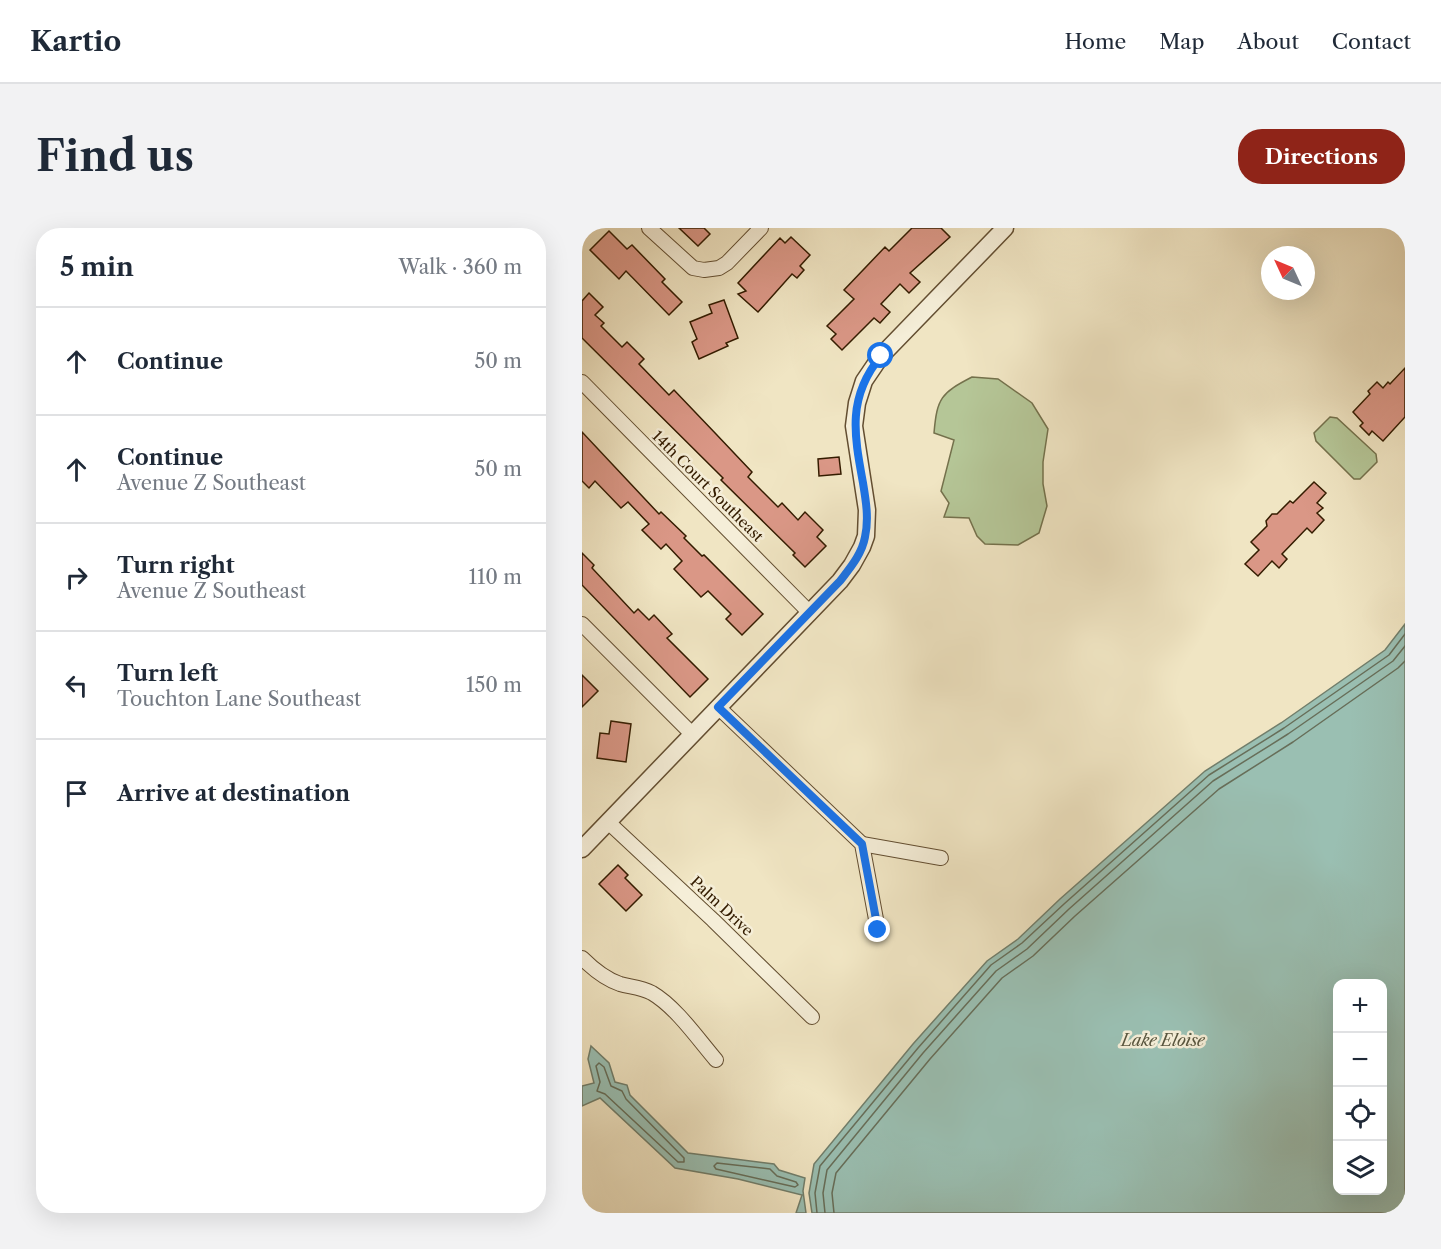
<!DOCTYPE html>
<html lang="en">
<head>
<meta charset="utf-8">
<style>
  :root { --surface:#fff; --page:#f2f2f3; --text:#1f2937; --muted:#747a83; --line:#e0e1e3; --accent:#8f2418 }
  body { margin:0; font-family:"Libre Caslon Text",serif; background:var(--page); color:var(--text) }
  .controls { position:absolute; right:18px; bottom:18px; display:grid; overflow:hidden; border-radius:12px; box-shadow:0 6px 24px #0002 }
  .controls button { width:54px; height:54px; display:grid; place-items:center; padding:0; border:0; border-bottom:2px solid var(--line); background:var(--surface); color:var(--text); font:30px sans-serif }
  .compass { position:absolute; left:679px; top:18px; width:54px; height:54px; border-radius:50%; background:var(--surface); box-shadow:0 6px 24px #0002; rotate:314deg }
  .stop { position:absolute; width:18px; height:18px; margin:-14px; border:4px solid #1a73e8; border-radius:50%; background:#fff }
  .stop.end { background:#1a73e8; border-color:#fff; box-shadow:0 2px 6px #0008 }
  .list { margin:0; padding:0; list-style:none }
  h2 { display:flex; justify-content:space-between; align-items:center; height:78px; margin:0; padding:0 24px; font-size:26px }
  h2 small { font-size:20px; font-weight:400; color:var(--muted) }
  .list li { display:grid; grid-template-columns:39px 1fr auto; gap:18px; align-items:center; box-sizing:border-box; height:108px; padding:0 24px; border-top:2px solid var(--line) }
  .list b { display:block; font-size:22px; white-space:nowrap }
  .list p { margin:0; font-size:20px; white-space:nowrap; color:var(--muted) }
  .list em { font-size:20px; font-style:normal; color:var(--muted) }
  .icon { flex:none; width:33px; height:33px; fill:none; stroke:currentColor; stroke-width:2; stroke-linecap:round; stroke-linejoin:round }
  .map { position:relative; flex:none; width:823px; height:985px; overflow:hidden; border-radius:24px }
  header { display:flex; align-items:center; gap:36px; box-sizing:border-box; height:84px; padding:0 30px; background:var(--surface); border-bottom:2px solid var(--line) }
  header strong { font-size:28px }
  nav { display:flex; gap:33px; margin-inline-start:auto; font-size:21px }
  .intro { display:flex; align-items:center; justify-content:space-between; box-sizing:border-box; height:144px; padding:0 36px }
  h1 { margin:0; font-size:42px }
  .button { padding:15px 27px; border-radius:24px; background:var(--accent); color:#fff; font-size:21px; font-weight:700 }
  main { display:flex; gap:36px; padding:0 36px }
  aside { flex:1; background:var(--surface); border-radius:24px; box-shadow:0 6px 24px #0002 }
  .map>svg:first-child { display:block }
</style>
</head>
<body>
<header>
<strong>Kartio</strong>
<nav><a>Home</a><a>Map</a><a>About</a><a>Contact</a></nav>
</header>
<div class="intro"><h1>Find us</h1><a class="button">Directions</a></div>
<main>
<aside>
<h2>5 min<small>Walk · 360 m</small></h2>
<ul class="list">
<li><svg class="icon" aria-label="ahead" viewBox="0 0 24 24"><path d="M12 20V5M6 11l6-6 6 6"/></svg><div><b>Continue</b></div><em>50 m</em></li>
<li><svg class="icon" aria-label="ahead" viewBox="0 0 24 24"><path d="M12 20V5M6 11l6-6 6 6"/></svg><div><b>Continue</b><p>Avenue Z Southeast</p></div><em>50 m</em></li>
<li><svg class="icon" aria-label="right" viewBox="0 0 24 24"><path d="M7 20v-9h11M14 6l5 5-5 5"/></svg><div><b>Turn right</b><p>Avenue Z Southeast</p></div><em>110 m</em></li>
<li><svg class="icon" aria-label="left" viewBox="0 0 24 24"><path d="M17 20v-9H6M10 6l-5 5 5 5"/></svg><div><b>Turn left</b><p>Touchton Lane Southeast</p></div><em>150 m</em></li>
<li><svg class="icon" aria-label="arrive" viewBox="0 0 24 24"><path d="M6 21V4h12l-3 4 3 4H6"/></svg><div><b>Arrive at destination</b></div></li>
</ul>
</aside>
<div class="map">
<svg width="823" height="985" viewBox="0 0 823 985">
  <rect width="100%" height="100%" fill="#f0e5c3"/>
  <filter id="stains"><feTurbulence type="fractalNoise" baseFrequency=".00333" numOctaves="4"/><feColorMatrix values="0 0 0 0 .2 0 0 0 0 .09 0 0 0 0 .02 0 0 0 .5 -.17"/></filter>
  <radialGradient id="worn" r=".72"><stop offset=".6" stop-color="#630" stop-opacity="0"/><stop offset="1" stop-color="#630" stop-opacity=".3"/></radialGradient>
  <g fill="#b5c697" stroke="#74714c" stroke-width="1.5">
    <path d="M 390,149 L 416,151 L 450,175 L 466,201 L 461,234 L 461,256 L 465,278 L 457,305 L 436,317 L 403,316 L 395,308 L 387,290 L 362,289 L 367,275 L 359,263 L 372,212 L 352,205 C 355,170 359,165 390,149 Z"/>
    <polygon points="748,189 755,190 794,226 795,234 778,251 772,251 734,213 732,205"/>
  </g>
  <g fill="#9abfb2" stroke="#717e6b" stroke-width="1.5" fill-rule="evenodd">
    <path d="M 823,396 L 823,985 L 230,985 L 227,965 L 232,936 L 331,816 L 405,733 L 436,711 L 478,671 L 623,543 L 699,495 L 803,422 ZM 756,756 L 800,756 L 800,962 L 756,962 Z"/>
    <polygon points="9,818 27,835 33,854 45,857 48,867 106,925 192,936 197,942 223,950 221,963 224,985 214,985 220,967 156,951 93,940 18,870 0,878 0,858 12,855 6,831"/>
  </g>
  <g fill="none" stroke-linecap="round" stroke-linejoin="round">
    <g stroke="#676e59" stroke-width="1.5">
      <polygon points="17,835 22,839 29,858 40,863 44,871 102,930 102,934 96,934 23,866 15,863 18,854 14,838"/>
      <polygon points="135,935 188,941 195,948 214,954 216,957 213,959 134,941 132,938"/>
      <polyline points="235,985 233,965 238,938 336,820 409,737 440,715 482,676 627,547 702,500 807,427 823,406"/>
      <polyline points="243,985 241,965 245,942 341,825 414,743 445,721 487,681 631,553 706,506 811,433 823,418"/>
      <polyline points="252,985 250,965 254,945 348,831 420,750 451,728 493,688 637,561 711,514 816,440 823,433"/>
    </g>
  </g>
  <g fill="#da9786" stroke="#341c00" stroke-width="1.5">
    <polygon points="97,0 122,0 128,6 116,18"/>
    <polygon points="330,0 359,0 368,9 328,45 338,54 327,65 318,56 299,76 308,84 298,95 292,90 260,122 249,111 254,106 245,98 272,71 262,62 303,19 307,23"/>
    <polygon points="27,3 45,21 50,17 83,51 80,54 100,74 87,87 44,43 37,51 8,22"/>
    <polygon points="209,9 228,27 218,38 222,42 215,50 210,46 176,84 156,66 164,63 156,55 198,10 203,15"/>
    <polygon points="7,65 21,79 13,87 22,95 19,98 40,119 45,114 62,131 57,136 87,167 92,162 134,206 170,244 166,249 196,279 200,275 216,292 223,284 241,302 235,309 244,318 223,339 211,327 213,325 139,252 141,250 0,110 0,73"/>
    <polygon points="142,72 156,110 144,115 146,118 117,131 110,114 115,111 108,94 130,85 127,77"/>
    <polygon points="823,140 823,189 801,213 790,203 787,207 778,198 781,195 771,184 788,166 786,163 795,154 801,160 806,154 808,156"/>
    <polygon points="0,204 77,286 79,284 104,308 102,310 120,328 122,327 181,386 160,407 144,391 149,386 126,363 119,369 92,341 100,333 84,316 79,321 60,302 67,296 46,274 39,280 13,253 7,260 0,253"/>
    <polygon points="257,229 259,246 237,248 236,231"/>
    <polygon points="732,254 744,265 735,275 741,280 735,285 742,292 730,305 725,300 700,326 705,331 697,340 690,333 676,348 663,336 677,322 669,314 685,298 684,293 690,286 695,286 708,273 711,275"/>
    <polygon points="0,325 12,337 10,340 52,385 56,381 67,392 72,387 90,406 85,410 126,451 108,469 0,357"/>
    <polygon points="0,447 16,463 0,479"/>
    <polygon points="29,493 49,496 44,534 15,530 18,505 27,506"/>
    <polygon points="36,637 46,647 43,650 60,667 44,683 17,656"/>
  </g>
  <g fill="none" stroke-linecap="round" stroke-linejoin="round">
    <g stroke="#634e31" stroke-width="16">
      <g id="minor">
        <polyline points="67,0 111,40 122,42 137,40 145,35 179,0"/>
        <polyline points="0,154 228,385"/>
        <polyline points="0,396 110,506"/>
        <polyline points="136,479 280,616 296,702"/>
        <polyline points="26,594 131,692 230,789"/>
        <polyline points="280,616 359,630"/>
        <path d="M 0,730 C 11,741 23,751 38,756 C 49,759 59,759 70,765 C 94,779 116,811 134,832"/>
      </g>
    </g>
    <g stroke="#634e31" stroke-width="19">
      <polyline id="tertiary" points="0,621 258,353 270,337 280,319 284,308 285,282 272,198 275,175 282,153 299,128 423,0"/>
    </g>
    <use href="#minor" stroke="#f5eed8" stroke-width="14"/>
    <use href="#tertiary" stroke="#f5eed8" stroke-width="16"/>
  </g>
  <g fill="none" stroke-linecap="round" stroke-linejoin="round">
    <path stroke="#1a73e8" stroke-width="8" d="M 296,702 L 280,616 L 136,479 L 258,353 C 268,340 280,326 283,309 C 287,291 284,273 281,255 C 272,206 265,169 299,128"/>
  </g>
  <g text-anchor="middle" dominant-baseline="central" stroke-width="5" stroke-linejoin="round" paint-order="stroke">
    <g font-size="15" fill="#341c00" stroke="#f5eed8">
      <text transform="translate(126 258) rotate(45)">14th Court Southeast</text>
      <text transform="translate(140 678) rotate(43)">Palm Drive</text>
    </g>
    <g font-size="16" font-style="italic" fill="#58553e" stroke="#f5eed8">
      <text x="581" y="812">Lake Eloise</text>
    </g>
  </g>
  <rect width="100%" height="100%" filter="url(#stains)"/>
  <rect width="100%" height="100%" fill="url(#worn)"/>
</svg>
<div class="controls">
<button>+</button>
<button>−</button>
<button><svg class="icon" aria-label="locate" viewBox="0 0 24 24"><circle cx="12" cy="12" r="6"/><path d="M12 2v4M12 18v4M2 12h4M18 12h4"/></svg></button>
<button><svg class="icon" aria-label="layers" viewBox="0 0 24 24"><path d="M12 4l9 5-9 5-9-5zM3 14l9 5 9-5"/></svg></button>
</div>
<svg class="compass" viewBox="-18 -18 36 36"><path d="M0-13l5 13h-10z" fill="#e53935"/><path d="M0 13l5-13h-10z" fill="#747a83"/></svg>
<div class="stop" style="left:299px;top:128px"></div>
<div class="stop end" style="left:296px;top:702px"></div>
</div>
</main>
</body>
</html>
